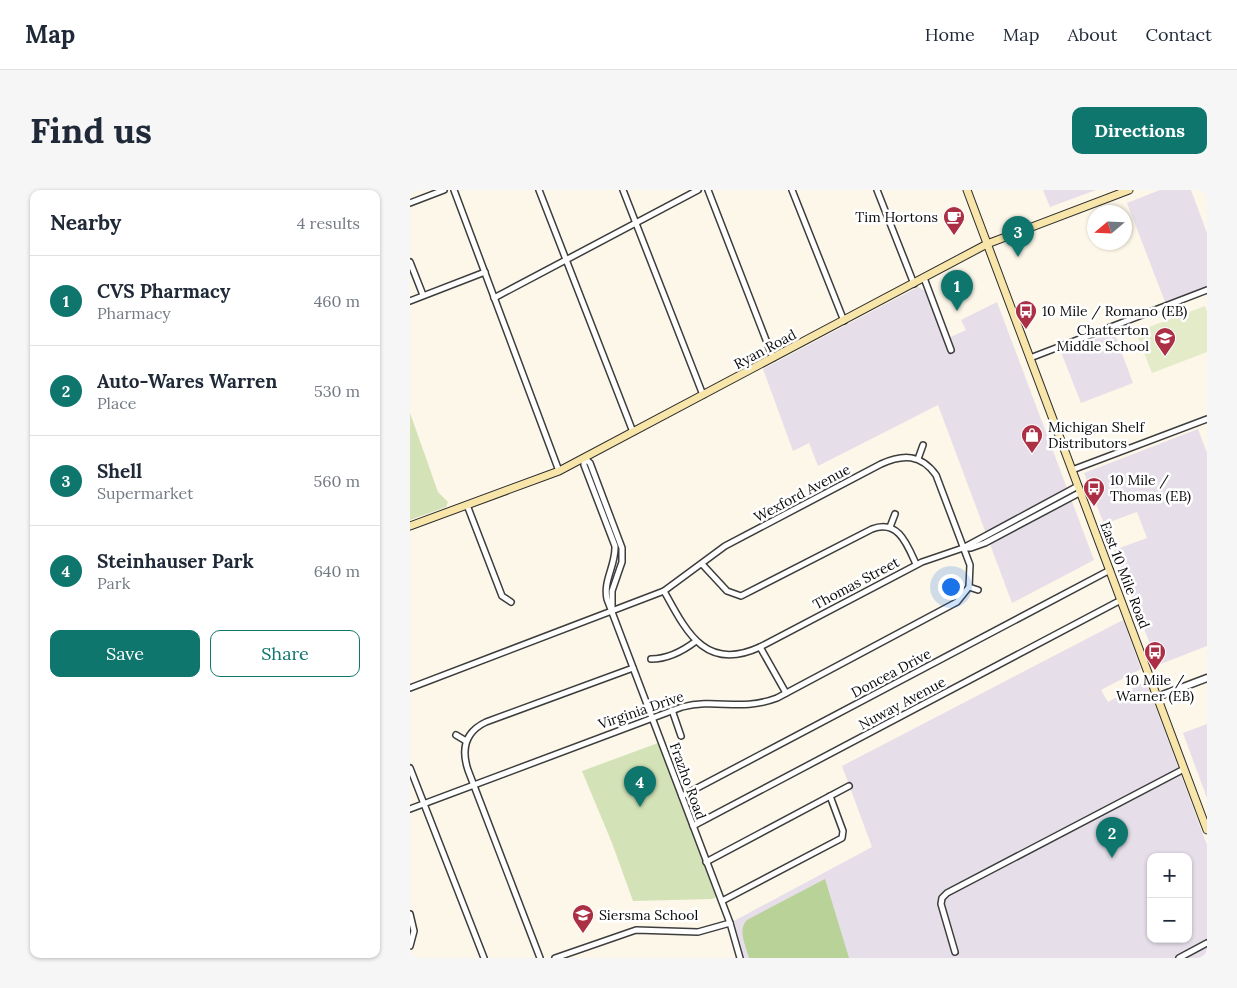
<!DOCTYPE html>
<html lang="en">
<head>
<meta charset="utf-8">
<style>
  :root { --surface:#fff; --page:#f6f6f7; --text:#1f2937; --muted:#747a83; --line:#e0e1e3; --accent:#0f766e }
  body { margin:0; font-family:Lora,serif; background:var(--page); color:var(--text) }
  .controls { position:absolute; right:15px; bottom:15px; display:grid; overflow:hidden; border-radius:10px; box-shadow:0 1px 4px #0004 }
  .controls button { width:45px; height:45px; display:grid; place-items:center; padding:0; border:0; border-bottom:1px solid var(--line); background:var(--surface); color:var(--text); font:25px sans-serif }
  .compass { position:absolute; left:677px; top:15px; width:45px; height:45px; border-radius:50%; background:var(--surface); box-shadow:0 1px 4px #0004; rotate:251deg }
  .you { position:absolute; left:540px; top:396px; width:18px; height:18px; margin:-12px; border:4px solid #fff; border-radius:50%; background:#1a73e8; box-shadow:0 0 0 8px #1a73e833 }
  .badge { display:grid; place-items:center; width:32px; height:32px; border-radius:50%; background:var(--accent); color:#fff; font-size:16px; font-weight:700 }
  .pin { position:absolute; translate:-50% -41px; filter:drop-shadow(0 1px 2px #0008) }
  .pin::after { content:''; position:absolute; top:26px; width:18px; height:15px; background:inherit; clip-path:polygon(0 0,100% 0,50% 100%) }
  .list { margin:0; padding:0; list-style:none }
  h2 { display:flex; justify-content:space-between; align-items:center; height:65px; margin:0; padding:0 20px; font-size:21px }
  h2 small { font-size:16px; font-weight:400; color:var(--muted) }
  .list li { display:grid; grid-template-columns:32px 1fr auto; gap:15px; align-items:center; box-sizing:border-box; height:90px; padding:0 20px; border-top:1px solid var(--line) }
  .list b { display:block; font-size:19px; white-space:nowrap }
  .list p { margin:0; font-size:16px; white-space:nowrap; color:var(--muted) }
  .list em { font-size:16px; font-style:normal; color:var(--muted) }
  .actions { display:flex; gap:10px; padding:15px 20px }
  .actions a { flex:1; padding:11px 0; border:1px solid var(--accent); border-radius:10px; text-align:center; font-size:18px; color:var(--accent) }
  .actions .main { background:var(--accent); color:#fff }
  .map { position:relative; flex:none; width:797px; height:768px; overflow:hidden; border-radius:10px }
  header { display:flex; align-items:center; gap:30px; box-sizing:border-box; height:70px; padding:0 25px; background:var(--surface); border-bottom:1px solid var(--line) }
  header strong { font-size:24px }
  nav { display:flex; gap:28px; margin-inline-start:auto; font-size:18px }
  .intro { display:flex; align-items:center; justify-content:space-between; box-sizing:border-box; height:120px; padding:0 30px }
  h1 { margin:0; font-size:35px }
  .button { padding:12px 22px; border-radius:10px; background:var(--accent); color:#fff; font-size:18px; font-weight:700 }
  main { display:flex; gap:30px; padding:0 30px }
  aside { flex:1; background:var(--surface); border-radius:10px; box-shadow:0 1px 4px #0004 }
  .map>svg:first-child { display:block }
</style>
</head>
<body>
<header>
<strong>Map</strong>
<nav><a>Home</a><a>Map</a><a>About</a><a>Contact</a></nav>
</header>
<div class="intro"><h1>Find us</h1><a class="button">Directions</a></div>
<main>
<aside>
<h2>Nearby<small>4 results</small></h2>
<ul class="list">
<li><span class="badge">1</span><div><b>CVS Pharmacy</b><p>Pharmacy</p></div><em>460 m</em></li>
<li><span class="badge">2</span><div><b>Auto-Wares Warren</b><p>Place</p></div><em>530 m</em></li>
<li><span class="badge">3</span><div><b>Shell</b><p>Supermarket</p></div><em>560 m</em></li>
<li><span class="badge">4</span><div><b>Steinhauser Park</b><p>Park</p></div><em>640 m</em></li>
</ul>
<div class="actions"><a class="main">Save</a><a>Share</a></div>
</aside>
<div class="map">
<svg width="797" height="768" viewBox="0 0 797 768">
  <rect width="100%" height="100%" fill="#fdf7e9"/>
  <g fill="#e6dee9" fill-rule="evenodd">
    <polygon points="633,0 686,0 640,17"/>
    <polygon points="750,0 781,0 797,43 797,102 757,117 717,13"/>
    <polygon points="508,97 515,101 534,150 556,140 551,130 587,112 684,370 602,413 528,215 408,276 399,253 383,261 353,179"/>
    <polygon points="704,142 723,193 671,213 651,162"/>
    <polygon points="788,239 797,263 797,456 748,475 704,360 737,348 727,322 694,334 674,283"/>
    <path d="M 713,430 L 731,479 L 691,500 L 698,512 L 736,491 L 797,655 L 797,768 L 333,768 L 322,732 L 462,657 L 432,576 ZM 741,667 L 778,667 L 778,749 L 741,749 Z"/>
    <polygon points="797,534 797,608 773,543"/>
  </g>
  <g fill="#d3e3b7">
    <polygon points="0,223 28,302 38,312 36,317 0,330"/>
    <polygon points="248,553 306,707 302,709 223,711 202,653 172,581"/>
  </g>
  <path fill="#b9d298" d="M 415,689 L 439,768 L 339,768 C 336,756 327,740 337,730 Z"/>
  <polygon fill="#e3ebc8" points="795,116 797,122 797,162 742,183 726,142"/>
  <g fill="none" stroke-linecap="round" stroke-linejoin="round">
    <g stroke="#3d3d3d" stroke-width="8">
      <g id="minor">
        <polyline points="44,0 149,281"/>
        <polyline points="129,0 223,242"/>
        <polyline points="213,0 293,205"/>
        <polyline points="298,0 363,168"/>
        <polyline points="382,0 434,131"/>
        <polyline points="467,0 504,94"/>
        <polyline points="0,13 34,0"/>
        <polyline points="0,72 13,105"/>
        <polyline points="514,88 541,160"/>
        <polyline points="84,108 288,0"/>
        <polyline points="0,111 75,82"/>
        <polyline points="620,168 797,100"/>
        <path d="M 174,268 L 174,275 L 205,356 C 206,375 193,390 197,409 L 320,733 L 330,768"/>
        <polyline points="174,268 180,273 212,358 212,372 202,401 202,422"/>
        <polyline points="508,269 513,255"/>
        <polyline points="662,280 797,229"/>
        <polyline points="57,315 92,406 101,412"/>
        <polyline points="480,337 485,324"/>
        <polyline points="554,358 561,358 575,353 671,302"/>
        <path d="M 292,374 L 317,401 L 331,406 L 462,339 C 488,329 497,354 506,374"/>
        <polyline points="559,397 568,400"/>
        <path d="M 254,401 C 277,443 296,482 350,457 L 512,372 L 553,358 L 668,296"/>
        <polyline points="350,457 376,503"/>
        <path d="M 241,469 C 258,469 273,461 286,451"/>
        <path d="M 0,498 L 254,401 L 315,356 L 471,274 C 493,264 511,264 526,285 L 560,375 L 559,397 L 547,412 L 367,508 C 330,522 307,508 272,517 L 0,619"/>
        <polyline points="262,520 271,546"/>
        <polyline points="46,545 56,551"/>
        <polyline points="0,578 74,768"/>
        <polyline points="272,606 700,380"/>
        <polyline points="283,636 711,410"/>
        <polyline points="296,672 439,596"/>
        <polyline points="312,711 432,648 433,641 420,606"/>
        <polyline points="0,724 4,741 0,756"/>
        <polyline points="545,762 531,714 532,708 537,703 774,579"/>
        <path d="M 130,768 L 58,580 C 51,559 55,542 76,532 L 223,478"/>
        <polyline points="145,768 226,740 288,742 320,733"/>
        <polyline points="769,768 797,753"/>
      </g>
    </g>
    <g stroke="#3d3d3d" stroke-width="9">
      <polyline id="tertiary" points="747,507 797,488"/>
    </g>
    <g stroke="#2c2c2c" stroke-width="9">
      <g id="secondary">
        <polyline points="557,0 797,640"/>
        <polyline points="0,336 149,281 577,54 719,0"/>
      </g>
    </g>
    <use href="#minor" stroke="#fff" stroke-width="5"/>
    <use href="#tertiary" stroke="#fff" stroke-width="6"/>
    <use href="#secondary" stroke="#f7e5aa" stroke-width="7"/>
  </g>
  <defs>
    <g id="cafe-pin" transform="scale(1.125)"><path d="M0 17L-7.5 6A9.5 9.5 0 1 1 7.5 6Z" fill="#ac3045" stroke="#fff"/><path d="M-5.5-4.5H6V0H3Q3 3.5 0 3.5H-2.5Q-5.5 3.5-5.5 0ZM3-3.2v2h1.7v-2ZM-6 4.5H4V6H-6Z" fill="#fff"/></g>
    <g id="bus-pin" transform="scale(1.125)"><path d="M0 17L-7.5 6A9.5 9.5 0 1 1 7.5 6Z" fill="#ac3045" stroke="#fff"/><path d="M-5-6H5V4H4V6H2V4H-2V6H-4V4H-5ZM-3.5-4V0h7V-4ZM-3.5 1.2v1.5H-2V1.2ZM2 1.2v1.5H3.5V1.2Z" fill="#fff"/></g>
    <g id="school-pin" transform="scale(1.125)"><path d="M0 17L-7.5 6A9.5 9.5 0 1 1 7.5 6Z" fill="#ac3045" stroke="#fff"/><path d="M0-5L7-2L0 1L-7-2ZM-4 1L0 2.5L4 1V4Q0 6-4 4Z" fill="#fff"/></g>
    <g id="shop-pin" transform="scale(1.125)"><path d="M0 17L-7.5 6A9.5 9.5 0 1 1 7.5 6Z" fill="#ac3045" stroke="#fff"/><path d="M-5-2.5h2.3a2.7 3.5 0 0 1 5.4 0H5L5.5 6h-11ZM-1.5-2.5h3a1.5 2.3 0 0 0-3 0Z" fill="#fff"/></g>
  </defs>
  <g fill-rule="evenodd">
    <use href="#cafe-pin" x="544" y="27"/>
    <use href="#bus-pin" x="616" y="121"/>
    <use href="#school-pin" x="755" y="148"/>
    <use href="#shop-pin" x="622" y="245"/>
    <use href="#bus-pin" x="684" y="298"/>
    <use href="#bus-pin" x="745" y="462"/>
    <use href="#school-pin" x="173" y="725"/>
  </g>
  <g text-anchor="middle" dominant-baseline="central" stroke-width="5" stroke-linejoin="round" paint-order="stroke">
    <g font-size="14" fill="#0a0a0a" stroke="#fff" text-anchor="start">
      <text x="528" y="27" text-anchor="end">Tim Hortons</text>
      <text x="632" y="121">10 Mile / Romano (EB)</text>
      <text x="739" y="140" text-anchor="end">Chatterton<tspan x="739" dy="16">Middle School</tspan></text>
      <text x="638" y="237">Michigan Shelf<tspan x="638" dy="16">Distributors</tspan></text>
      <text x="700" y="290">10 Mile /<tspan x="700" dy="16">Thomas (EB)</tspan></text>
      <text x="745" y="490" text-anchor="middle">10 Mile /<tspan x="745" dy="16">Warner (EB)</tspan></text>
      <text x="189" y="725">Siersma School</text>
    </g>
    <g font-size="14" fill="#0a0a0a" stroke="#fff">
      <text transform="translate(355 159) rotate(-28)">Ryan Road</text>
      <text transform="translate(392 303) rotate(-28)">Wexford Avenue</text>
      <text transform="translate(715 385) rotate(69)">East 10 Mile Road</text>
      <text transform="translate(446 393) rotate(-28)">Thomas Street</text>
      <text transform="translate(481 483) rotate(-28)">Doncea Drive</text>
      <text transform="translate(492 513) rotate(-28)">Nuway Avenue</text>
      <text transform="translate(231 520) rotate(-19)">Virginia Drive</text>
      <text transform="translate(278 591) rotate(70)">Frazho Road</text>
    </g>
  </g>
</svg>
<div class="controls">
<button>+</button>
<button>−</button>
</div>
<svg class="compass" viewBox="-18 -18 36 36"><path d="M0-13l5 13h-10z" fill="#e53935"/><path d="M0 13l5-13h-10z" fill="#747a83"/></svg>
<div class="you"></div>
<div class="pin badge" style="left:547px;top:121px">1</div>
<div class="pin badge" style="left:702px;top:668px">2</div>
<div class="pin badge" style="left:608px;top:67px">3</div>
<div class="pin badge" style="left:230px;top:617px">4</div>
</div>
</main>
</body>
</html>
